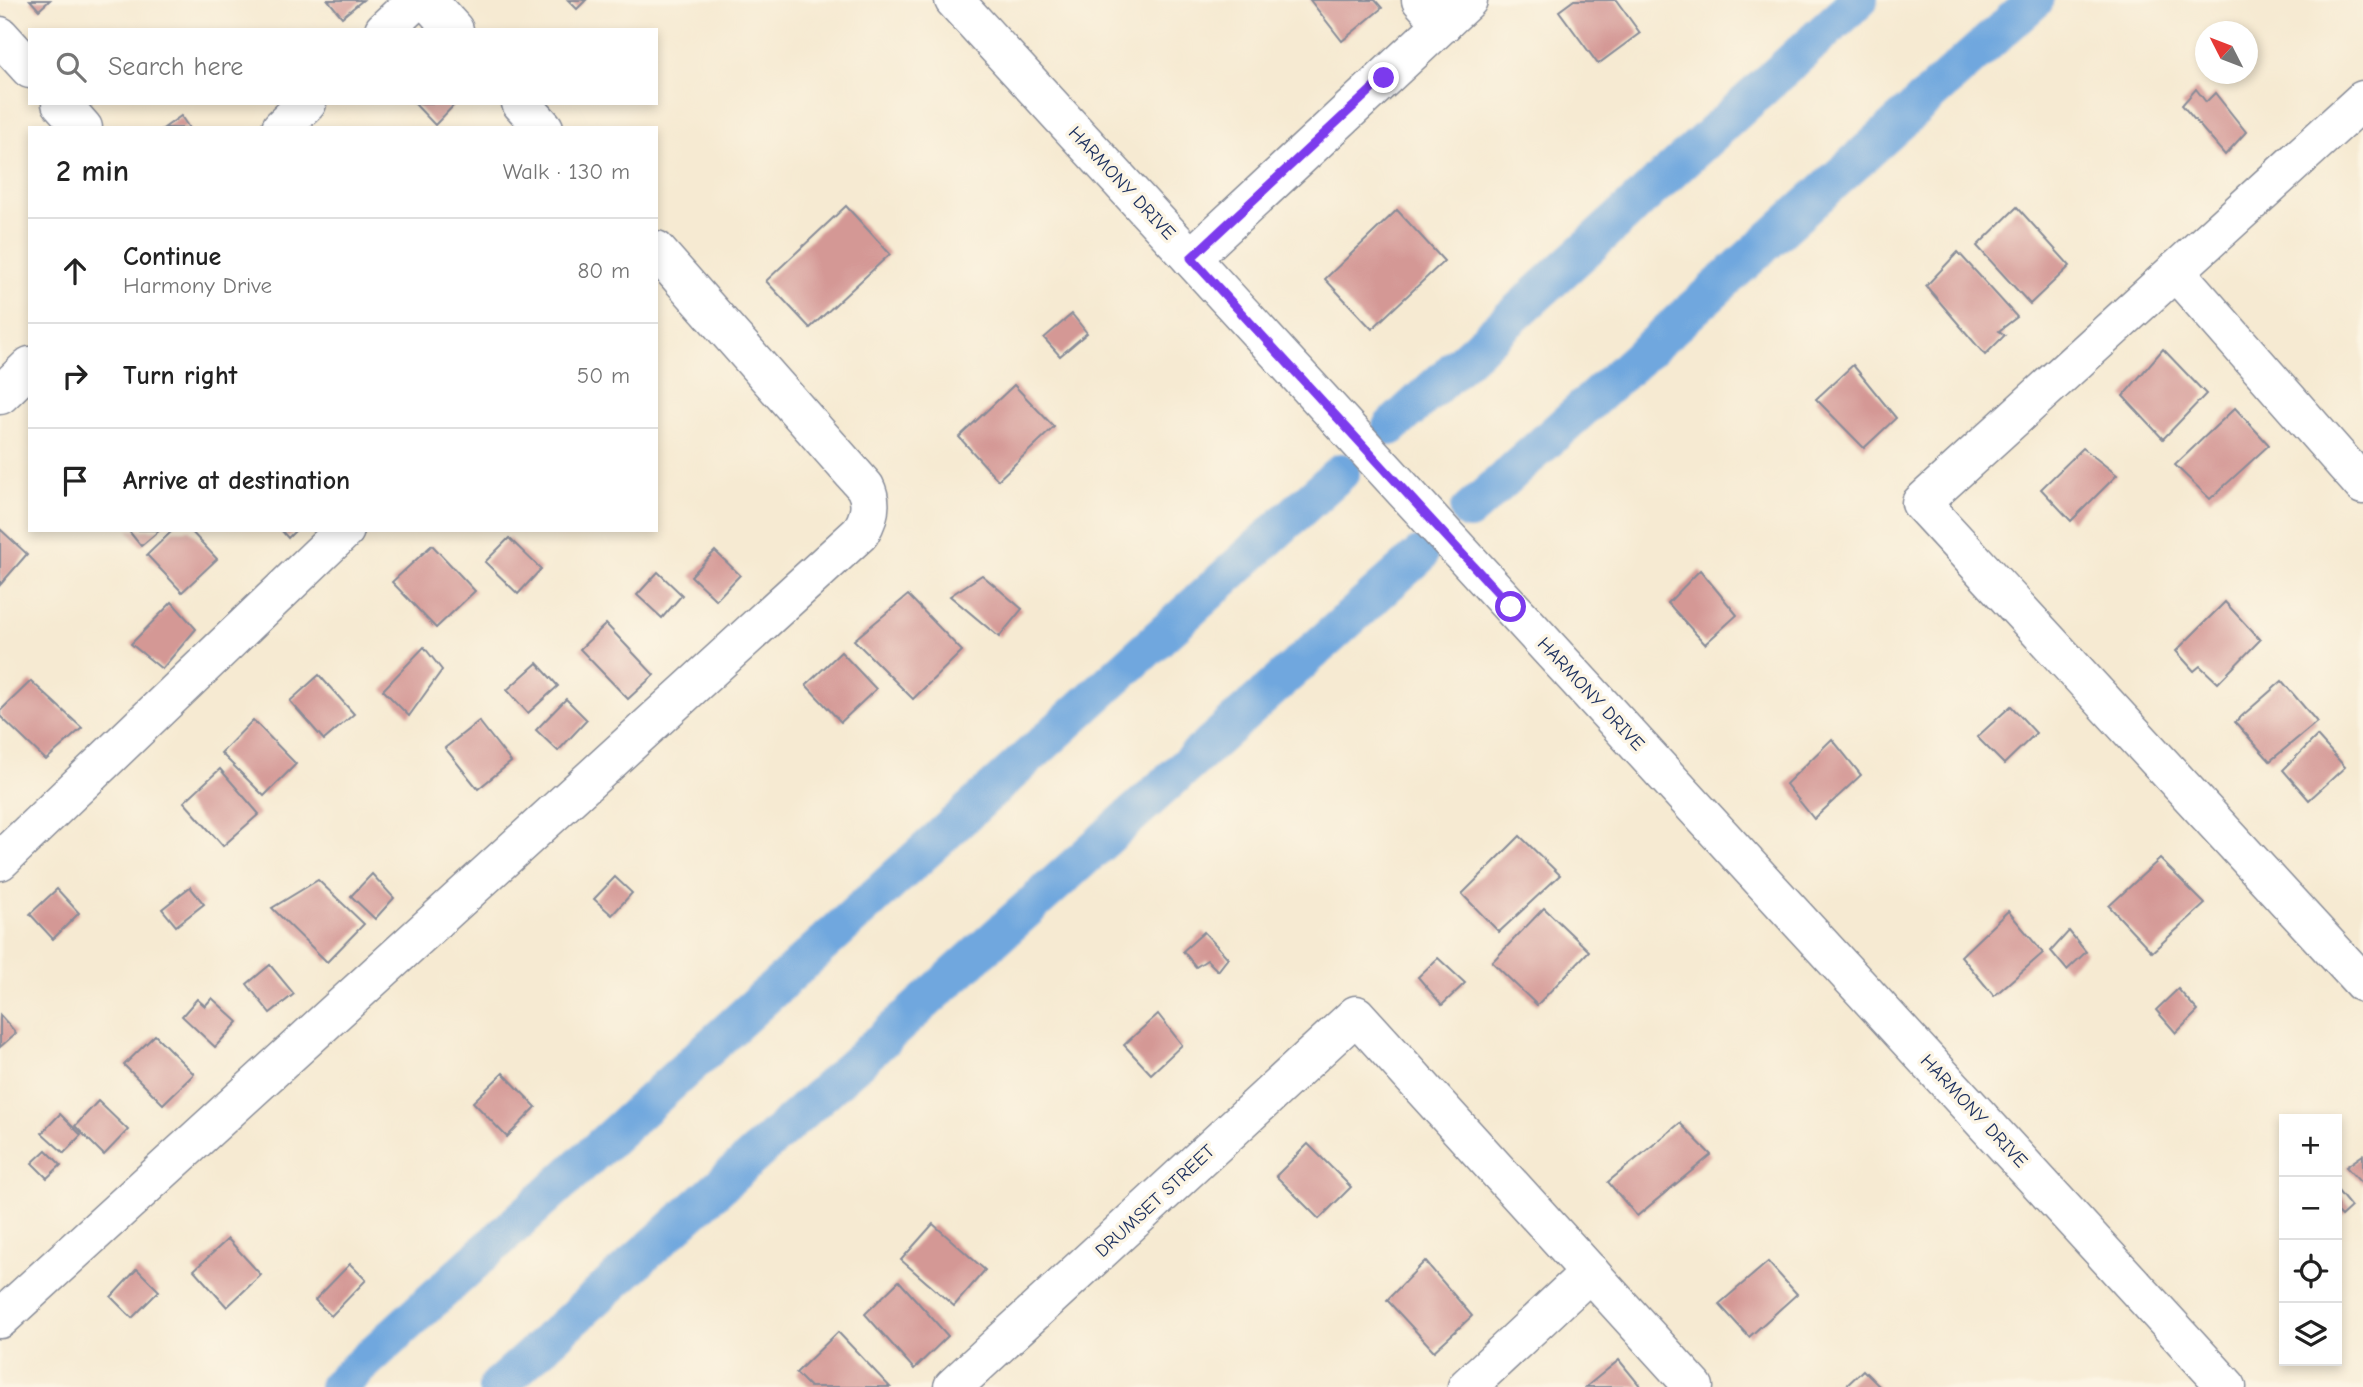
<!DOCTYPE html>
<html lang="en">
<head>
<meta charset="utf-8">
<style>
  :root { --surface:#fff; --page:#f2f2f2; --text:#222; --muted:#767676; --line:#e0e0e0 }
  body { margin:0; font-family:"Comic Neue",sans-serif; background:var(--page); color:var(--text) }
  .controls { position:absolute; right:21px; bottom:21px; display:grid; overflow:hidden; border-radius:0px; box-shadow:0 4px 10px #0003 }
  .controls button { width:63px; height:63px; display:grid; place-items:center; padding:0; border:0; border-bottom:2px solid var(--line); background:var(--surface); color:var(--text); font:35px sans-serif }
  .compass { position:absolute; left:2195px; top:21px; width:63px; height:63px; border-radius:50%; background:var(--surface); box-shadow:0 4px 10px #0003; rotate:312deg }
  .stop { position:absolute; width:21px; height:21px; margin:-16px; border:5px solid #7c3aed; border-radius:50%; background:#fff }
  .stop.end { background:#7c3aed; border-color:#fff; box-shadow:0 2px 7px #0008 }
  .list { margin:0; padding:0; list-style:none }
  h2 { display:flex; justify-content:space-between; align-items:center; height:91px; margin:0; padding:0 28px; font-size:30px }
  h2 small { font-size:23px; font-weight:400; color:var(--muted) }
  .list li { display:grid; grid-template-columns:46px 1fr auto; gap:21px; align-items:center; box-sizing:border-box; height:105px; padding:0 28px; border-top:2px solid var(--line) }
  .list b { display:block; font-size:26px; white-space:nowrap }
  .list p { margin:0; font-size:23px; white-space:nowrap; color:var(--muted) }
  .list em { font-size:23px; font-style:normal; color:var(--muted) }
  .icon { flex:none; width:38px; height:38px; fill:none; stroke:currentColor; stroke-width:2; stroke-linecap:round; stroke-linejoin:round }
  .map { position:relative; flex:none; width:2363px; height:1387px; overflow:hidden }
  .search { position:absolute; background:var(--surface); box-shadow:0 4px 10px #0003; left:28px; top:28px; width:630px; height:77px; display:flex; align-items:center; gap:18px; box-sizing:border-box; padding:0 24px; border-radius:0px; color:var(--muted); font-size:26px }
  .panel { position:absolute; background:var(--surface); box-shadow:0 4px 10px #0003; left:28px; top:126px; width:630px; height:406px; border-radius:0px }
  .map>svg:first-child { display:block }
</style>
</head>
<body>
<div class="map">
<svg width="2363" height="1387" viewBox="0 0 2363 1387">
  <rect width="100%" height="100%" fill="#fcf5e5"/>
  <filter id="ink" filterUnits="userSpaceOnUse"><feTurbulence type="fractalNoise" baseFrequency=".0143" numOctaves="2"/><feDisplacementMap in="SourceGraphic" scale="14" xChannelSelector="R" yChannelSelector="G"/><feConvolveMatrix kernelMatrix="1 2 1 2 8 2 1 2 1" color-interpolation-filters="sRGB"/></filter>
  <filter id="wash" filterUnits="userSpaceOnUse"><feTurbulence type="fractalNoise" baseFrequency=".00686" numOctaves="4" result="noise"/><feDisplacementMap in="SourceGraphic" scale="28" xChannelSelector="R" yChannelSelector="G"/><feGaussianBlur stdDeviation="1.57" result="paint"/><feColorMatrix in="noise" values="0 0 0 0 0 0 0 0 0 0 0 0 0 0 0 0 0 1.4 0 .05"/><feComposite in="paint" operator="in"/></filter>
  <g filter="url(#wash)">
    <rect width="100%" height="100%" fill="#f6ead2"/>
    <g fill="none" stroke-linecap="round" stroke-linejoin="round">
      <g stroke="#70a7de" stroke-width="38">
        <polyline points="1391,427 1859,0"/>
        <polyline points="1469,511 2035,0"/>
        <polyline points="337,1387 1341,472"/>
        <polyline points="497,1387 1419,556"/>
      </g>
    </g>
    <g id="blocks">
      <g fill="#d49895">
        <polygon points="30,0 50,0 39,10"/>
        <polygon points="328,0 363,0 342,17"/>
        <polygon points="568,0 586,0 577,9"/>
        <polygon points="1310,0 1375,0 1382,8 1342,41"/>
        <polygon points="1574,0 1616,0 1640,33 1598,64 1559,11"/>
        <polygon points="2196,89 2206,102 2215,93 2246,132 2225,155 2182,105"/>
        <polygon points="414,103 456,103 435,125"/>
        <polygon points="181,116 189,128 164,128"/>
        <polygon points="846,206 890,254 810,328 766,281"/>
        <polygon points="2017,207 2070,266 2030,304 1977,246"/>
        <polygon points="1397,210 1444,261 1372,329 1325,279"/>
        <polygon points="1958,252 2017,317 1999,331 2005,335 1985,355 1926,286"/>
        <polygon points="1072,314 1087,333 1060,356 1044,338"/>
        <polygon points="2163,349 2206,394 2163,439 2123,396"/>
        <polygon points="1853,365 1896,418 1864,448 1816,399"/>
        <polygon points="1014,385 1054,427 998,480 959,437"/>
        <polygon points="2235,408 2269,445 2210,499 2175,465"/>
        <polygon points="2083,448 2117,475 2071,521 2041,489"/>
        <polygon points="0,529 27,554 0,585"/>
        <polygon points="128,530 160,530 141,546"/>
        <polygon points="173,530 190,530 217,559 182,592 147,555"/>
        <polygon points="281,530 296,530 288,538"/>
        <polygon points="509,538 541,569 518,594 485,562"/>
        <polygon points="432,545 475,591 436,628 392,582"/>
        <polygon points="715,551 740,575 716,600 691,576"/>
        <polygon points="1700,570 1737,615 1705,644 1668,603"/>
        <polygon points="658,572 682,595 662,618 637,595"/>
        <polygon points="982,575 1022,609 999,637 950,596"/>
        <polygon points="908,595 962,651 913,699 854,640"/>
        <polygon points="172,602 196,629 162,669 131,644"/>
        <polygon points="2225,602 2260,640 2218,683 2200,666 2194,671 2176,651"/>
        <polygon points="606,624 654,675 628,699 580,649"/>
        <polygon points="424,647 442,670 409,716 383,690"/>
        <polygon points="841,652 876,689 841,722 806,685"/>
        <polygon points="537,663 558,686 528,713 507,690"/>
        <polygon points="319,675 354,714 324,740 290,701"/>
        <polygon points="31,681 82,728 46,760 0,716 0,711"/>
        <polygon points="2282,681 2317,722 2270,761 2235,722"/>
        <polygon points="566,699 587,720 558,751 536,730"/>
        <polygon points="2011,706 2036,733 2004,764 1977,737"/>
        <polygon points="253,720 296,764 264,796 221,753"/>
        <polygon points="479,721 511,762 478,789 445,748"/>
        <polygon points="2317,736 2345,767 2309,800 2283,770"/>
        <polygon points="1832,739 1861,775 1814,819 1786,784"/>
        <polygon points="220,769 259,814 223,846 184,802"/>
        <polygon points="1520,836 1560,875 1499,932 1462,894"/>
        <polygon points="2160,859 2205,904 2152,952 2109,906"/>
        <polygon points="372,874 394,898 375,919 351,896"/>
        <polygon points="615,877 632,893 612,915 594,899"/>
        <polygon points="318,880 364,924 327,962 272,908"/>
        <polygon points="190,887 204,904 176,926 162,909"/>
        <polygon points="57,889 79,913 53,939 30,914"/>
        <polygon points="1544,908 1589,951 1537,1005 1492,962"/>
        <polygon points="2008,911 2043,953 1994,996 1961,956"/>
        <polygon points="2069,931 2086,952 2067,970 2051,951"/>
        <polygon points="1204,932 1228,958 1218,971 1207,960 1196,967 1183,951"/>
        <polygon points="1438,958 1465,983 1442,1005 1418,977"/>
        <polygon points="270,965 294,994 270,1013 247,984"/>
        <polygon points="2178,989 2198,1011 2176,1033 2156,1010"/>
        <polygon points="212,998 238,1022 215,1047 182,1016 197,999 205,1006"/>
        <polygon points="1158,1014 1182,1045 1151,1074 1124,1045"/>
        <polygon points="0,1015 16,1033 0,1047"/>
        <polygon points="155,1035 194,1074 163,1104 124,1065"/>
        <polygon points="503,1073 536,1107 507,1137 473,1102"/>
        <polygon points="98,1101 128,1130 104,1155 75,1126"/>
        <polygon points="60,1114 81,1135 64,1153 42,1133"/>
        <polygon points="1680,1123 1711,1155 1637,1216 1608,1182"/>
        <polygon points="1308,1144 1351,1187 1319,1219 1276,1176"/>
        <polygon points="46,1150 61,1165 47,1178 32,1163"/>
        <polygon points="2363,1155 2363,1185 2346,1167"/>
        <polygon points="2337,1190 2351,1207 2341,1216 2337,1212"/>
        <polygon points="933,1224 985,1270 954,1306 901,1260"/>
        <polygon points="228,1239 261,1275 227,1307 194,1270"/>
        <polygon points="1425,1261 1472,1316 1434,1351 1387,1300"/>
        <polygon points="1768,1262 1797,1294 1749,1337 1719,1304"/>
        <polygon points="350,1264 366,1280 331,1316 315,1300"/>
        <polygon points="137,1269 159,1291 132,1318 111,1297"/>
        <polygon points="899,1281 948,1336 914,1369 865,1314"/>
        <polygon points="838,1332 890,1387 810,1387 796,1373"/>
        <polygon points="1619,1360 1641,1387 1586,1387"/>
        <polygon points="1863,1370 1880,1387 1845,1387"/>
      </g>
    </g>
  </g>
  <g filter="url(#ink)">
    <use href="#blocks" fill-opacity="0" stroke="#888c98" stroke-width="2"/>
    <g fill="none" stroke-linecap="round" stroke-linejoin="round">
      <g stroke="#888c98" stroke-width="41">
        <g id="street">
          <polyline points="427,0 454,30"/>
          <polyline points="1421,0 1443,24"/>
          <polyline points="384,30 416,0"/>
          <polyline points="0,36 30,69"/>
          <polyline points="2363,100 1921,503 2363,983"/>
          <polyline points="61,103 83,128"/>
          <polyline points="521,103 544,128"/>
          <polyline points="281,128 307,103"/>
          <polyline points="1191,258 1468,0"/>
          <polyline points="2175,271 2363,485"/>
          <polyline points="0,395 30,366"/>
          <polyline points="0,861 345,530"/>
          <path d="M 0,1319 L 860,533 C 870,517 873,503 865,487 L 656,250"/>
          <polyline points="953,1387 1356,1015 1694,1387"/>
          <polyline points="1467,1387 1590,1272"/>
        </g>
      </g>
      <g stroke="#888c98" stroke-width="41">
        <polyline id="secondary" points="954,0 2227,1387"/>
      </g>
      <use href="#street" stroke="#fff" stroke-width="38"/>
      <use href="#secondary" stroke="#fff" stroke-width="38"/>
    </g>
  </g>
  <g fill="none" stroke-linecap="round" stroke-linejoin="round" filter="url(#ink)">
    <polyline stroke="#7c3aed" stroke-width="9" points="1384,78 1191,258 1511,607"/>
  </g>
  <g text-anchor="middle" dominant-baseline="central" stroke-width="7" stroke-linejoin="round" paint-order="stroke">
    <g font-size="19" fill="#1b2f5e" stroke="#fcf5e5">
      <text transform="translate(1122 183) rotate(47)">HARMONY DRIVE</text>
      <text transform="translate(1591 694) rotate(47)">HARMONY DRIVE</text>
      <text transform="translate(1974 1111) rotate(47)">HARMONY DRIVE</text>
      <text transform="translate(1155 1201) rotate(-43)">DRUMSET STREET</text>
    </g>
  </g>
</svg>
<div class="controls">
<button>+</button>
<button>−</button>
<button><svg class="icon" aria-label="locate" viewBox="0 0 24 24"><circle cx="12" cy="12" r="6"/><path d="M12 2v4M12 18v4M2 12h4M18 12h4"/></svg></button>
<button><svg class="icon" aria-label="layers" viewBox="0 0 24 24"><path d="M12 4l9 5-9 5-9-5zM3 14l9 5 9-5"/></svg></button>
</div>
<svg class="compass" viewBox="-18 -18 36 36"><path d="M0-13l5 13h-10z" fill="#e53935"/><path d="M0 13l5-13h-10z" fill="#767676"/></svg>
<div class="stop" style="left:1511px;top:607px"></div>
<div class="stop end" style="left:1384px;top:78px"></div>
<div class="search"><svg class="icon" aria-label="search" viewBox="0 0 24 24"><circle cx="10" cy="10" r="6"/><path d="M15 15l6 6"/></svg>Search here</div>
<section class="panel">
<h2>2 min<small>Walk · 130 m</small></h2>
<ul class="list">
<li><svg class="icon" aria-label="ahead" viewBox="0 0 24 24"><path d="M12 20V5M6 11l6-6 6 6"/></svg><div><b>Continue</b><p>Harmony Drive</p></div><em>80 m</em></li>
<li><svg class="icon" aria-label="right" viewBox="0 0 24 24"><path d="M7 20v-9h11M14 6l5 5-5 5"/></svg><div><b>Turn right</b></div><em>50 m</em></li>
<li><svg class="icon" aria-label="arrive" viewBox="0 0 24 24"><path d="M6 21V4h12l-3 4 3 4H6"/></svg><div><b>Arrive at destination</b></div></li>
</ul>
</section>
</div>
</body>
</html>
